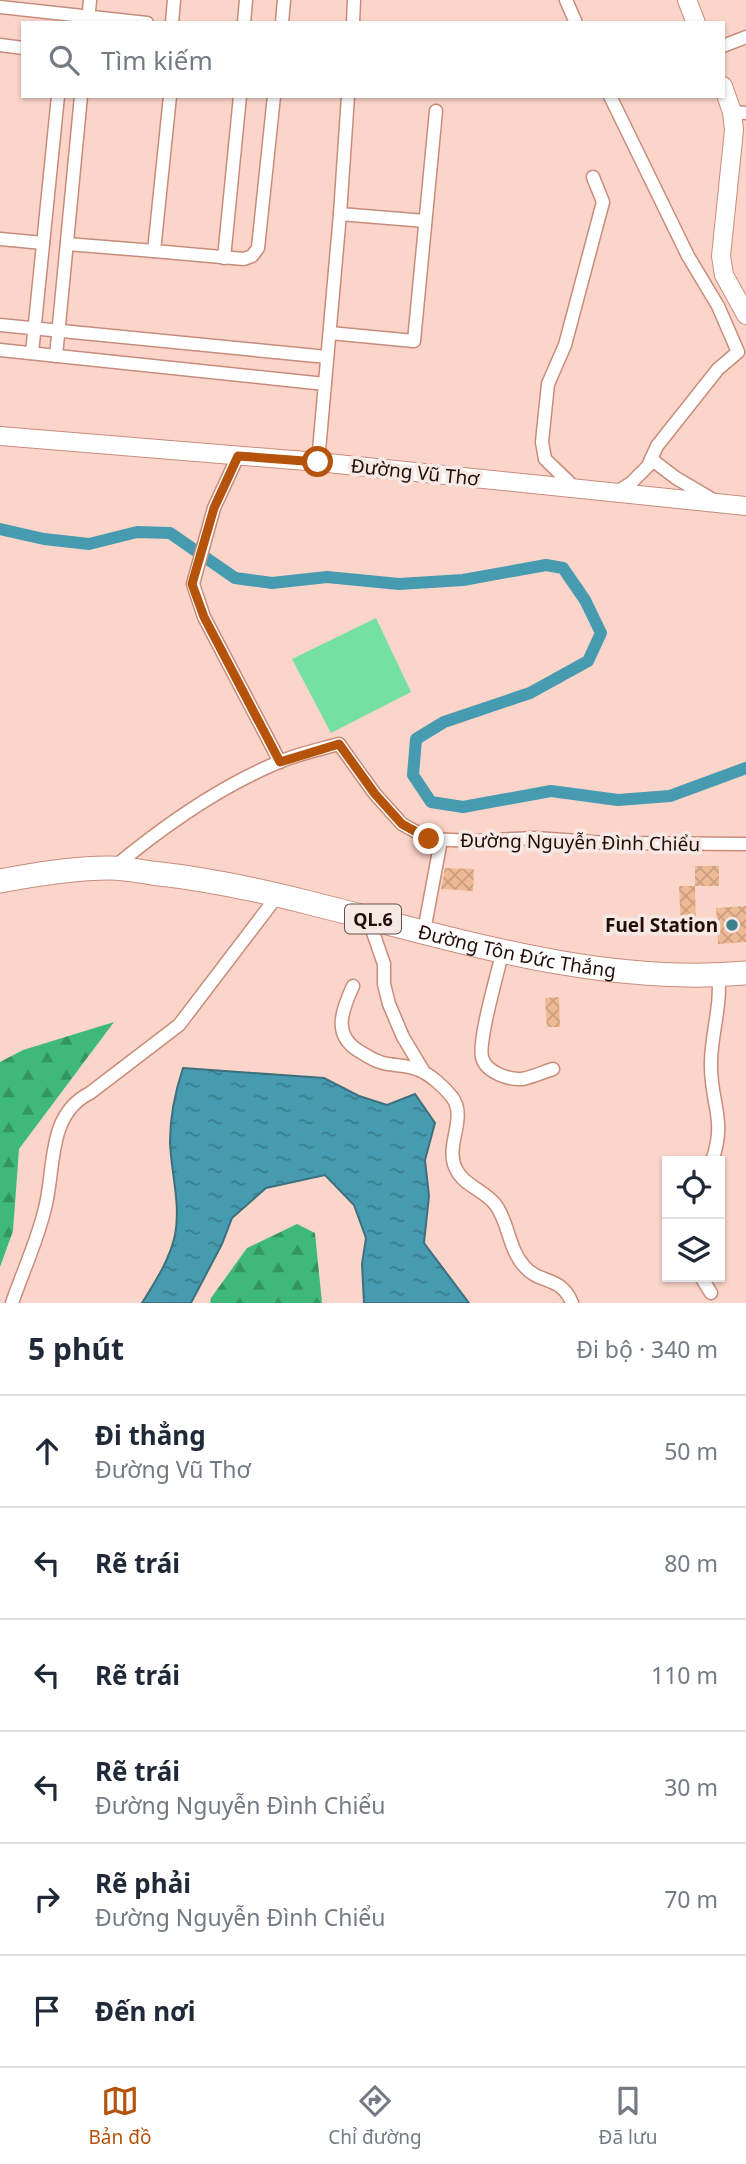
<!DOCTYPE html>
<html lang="vi">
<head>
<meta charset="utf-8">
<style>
  :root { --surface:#fff; --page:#f2f2f3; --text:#1f2937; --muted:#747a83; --line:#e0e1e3; --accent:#b45309 }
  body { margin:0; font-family:"Noto Sans",sans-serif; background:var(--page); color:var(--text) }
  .controls { position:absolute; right:21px; bottom:21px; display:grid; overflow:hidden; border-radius:0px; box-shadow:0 2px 5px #0004 }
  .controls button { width:63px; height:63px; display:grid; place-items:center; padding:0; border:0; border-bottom:2px solid var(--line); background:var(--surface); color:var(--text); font:35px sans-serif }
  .stop { position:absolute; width:21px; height:21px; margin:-16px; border:5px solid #b45309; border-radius:50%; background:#fff }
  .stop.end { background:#b45309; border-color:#fff; box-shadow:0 2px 7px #0008 }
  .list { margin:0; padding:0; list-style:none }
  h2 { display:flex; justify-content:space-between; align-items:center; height:91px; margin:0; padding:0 28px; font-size:30px }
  h2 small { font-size:23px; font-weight:400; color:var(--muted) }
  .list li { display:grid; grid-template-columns:46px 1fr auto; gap:21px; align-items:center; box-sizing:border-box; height:112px; padding:0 28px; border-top:2px solid var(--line) }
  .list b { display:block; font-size:26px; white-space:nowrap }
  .list p { margin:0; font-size:23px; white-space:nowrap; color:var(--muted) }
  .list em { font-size:23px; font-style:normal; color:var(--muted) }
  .icon { flex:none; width:38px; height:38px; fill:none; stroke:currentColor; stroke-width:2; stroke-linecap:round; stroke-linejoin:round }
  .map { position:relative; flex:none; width:746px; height:1303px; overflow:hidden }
  .search { position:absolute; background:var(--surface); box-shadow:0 2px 5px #0004; left:21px; right:21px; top:21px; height:77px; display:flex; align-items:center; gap:18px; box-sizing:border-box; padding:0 24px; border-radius:0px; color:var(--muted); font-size:26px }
  .sheet { height:763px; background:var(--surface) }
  nav { display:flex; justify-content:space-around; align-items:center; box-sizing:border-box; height:98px; border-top:2px solid var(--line); background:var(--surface); font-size:19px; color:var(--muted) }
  nav a { display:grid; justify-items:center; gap:4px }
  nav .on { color:var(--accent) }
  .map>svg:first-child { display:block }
</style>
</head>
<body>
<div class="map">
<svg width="746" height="1303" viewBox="0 0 746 1303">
  <defs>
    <pattern id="forest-firs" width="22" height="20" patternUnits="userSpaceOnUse" patternTransform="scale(1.75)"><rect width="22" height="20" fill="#3eb978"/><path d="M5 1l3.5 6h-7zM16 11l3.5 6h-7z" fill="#349560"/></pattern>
    <pattern id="water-ripples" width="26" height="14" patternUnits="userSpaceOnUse" patternTransform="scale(1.75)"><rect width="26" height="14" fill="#479bb0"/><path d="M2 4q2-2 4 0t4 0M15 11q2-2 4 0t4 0" fill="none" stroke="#3b7d8d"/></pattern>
    <pattern id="building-cross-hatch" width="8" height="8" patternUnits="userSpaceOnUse" patternTransform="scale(1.75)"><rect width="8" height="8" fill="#eeba96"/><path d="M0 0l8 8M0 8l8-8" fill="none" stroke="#cc9f80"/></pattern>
  </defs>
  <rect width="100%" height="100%" fill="#fcd5ca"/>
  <polygon fill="#74e1a2" points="376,618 411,692 331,733 292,659"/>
  <g fill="url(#forest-firs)">
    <polygon points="114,1022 19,1149 13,1231 0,1267 0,1062 23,1050"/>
    <polygon points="297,1224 315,1233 322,1303 210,1303 211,1298 247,1248"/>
  </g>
  <path fill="url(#water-ripples)" stroke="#3c707d" stroke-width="2" d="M 183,1068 L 324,1078 L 359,1096 L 387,1105 L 415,1094 L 435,1123 L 425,1160 L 429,1196 L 424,1243 L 469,1303 L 364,1303 L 362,1264 L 366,1238 L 354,1205 L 325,1175 L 266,1188 L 232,1218 L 222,1244 L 191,1303 L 142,1303 C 155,1282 170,1259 175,1235 C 181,1204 171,1173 170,1142 C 170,1117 175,1092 183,1068 Z"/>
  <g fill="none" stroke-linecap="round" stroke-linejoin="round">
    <polyline stroke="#479bb0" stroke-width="12" points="0,529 44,539 89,544 137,532 170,533 235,578 272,583 327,577 399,584 463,580 546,565 563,568 585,600 601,633 588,661 530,693 444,722 416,739 413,775 431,802 463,807 551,791 618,800 670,796 746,768"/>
  </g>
  <g fill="url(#building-cross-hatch)">
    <rect x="695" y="866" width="24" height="20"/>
    <polygon points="445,868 474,869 473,891 441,889"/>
    <polygon points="679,886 695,886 696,928 681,928"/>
    <polygon points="746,906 746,942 718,944 716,908"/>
    <polygon points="559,997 560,1027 547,1027 545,998"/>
  </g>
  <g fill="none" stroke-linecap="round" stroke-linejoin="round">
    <g stroke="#c88c7b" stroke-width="15">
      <g id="street">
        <polyline points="566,0 576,23"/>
        <polyline points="0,7 147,23"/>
        <polyline points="88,22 90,0"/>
        <polyline points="172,23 174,0"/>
        <polyline points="244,23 246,0"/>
        <polyline points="282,23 284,0"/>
        <polyline points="353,23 354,0"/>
        <polyline points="0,45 23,48"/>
        <polyline points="723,46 746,37"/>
        <polyline points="170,96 154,251 244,259 252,256 258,248 274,96"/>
        <polyline points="610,96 688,256 718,306 738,352 718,369 657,446 648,466 631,483 615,493"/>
        <polyline points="732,112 746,113"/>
        <polyline points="340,214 425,221"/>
        <polyline points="0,239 43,243"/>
        <polyline points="67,244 154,251"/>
        <polyline points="224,258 240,96"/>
        <polyline points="0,325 327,357"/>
        <polyline points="330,333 414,341 436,111"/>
        <polyline points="0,350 325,384"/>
        <polyline points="32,353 58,96"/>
        <polyline points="56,356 81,96"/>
        <polyline points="238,456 214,508 193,584 204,617 280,762"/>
        <polyline points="651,459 676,478 715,501"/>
        <polyline points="318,462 340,214 348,96"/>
        <polyline points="576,489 545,459 542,442 548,384 565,345 603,202 593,177"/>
        <path d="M 113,868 C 161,828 214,790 272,765 C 293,755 317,750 339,744 L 375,794 L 402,824 L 429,839 L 475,841 L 535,838 L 607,843 L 746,844"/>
        <polyline points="368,918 384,964 384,984 389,1004 403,1037 424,1072"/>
        <polyline points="424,931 441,840"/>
        <path d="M 503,950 C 498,972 478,1039 482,1057 C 485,1072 509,1080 522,1079 C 533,1077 543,1072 553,1069"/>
        <path d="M 353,986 C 342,1010 332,1035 359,1051 C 367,1056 374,1061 383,1063 C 395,1066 408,1065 419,1070 C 431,1075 444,1087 452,1097 C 468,1118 444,1146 456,1169 C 463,1185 484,1190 495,1204 C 509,1222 508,1248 524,1266 C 540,1285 561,1275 572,1303"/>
        <path d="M 712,1161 C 727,1119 710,1103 711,1063 C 711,1034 722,1005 718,975"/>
        <polyline points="701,1277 711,1293"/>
        <path d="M 12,1303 C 23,1271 39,1237 46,1204 C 55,1164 48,1114 90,1093 L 179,1025 L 278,895"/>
      </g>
    </g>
    <g stroke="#c88c7b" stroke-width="20">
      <g id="secondary">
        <polyline points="687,0 696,23"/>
        <polyline points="723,86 732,112 734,130 721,256 724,275 746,315"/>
        <polyline points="0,436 318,462 746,506"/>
      </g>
    </g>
    <g stroke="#c88c7b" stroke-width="25">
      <g id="highway">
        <path id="s1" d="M 0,881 C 37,874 73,868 110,868 C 124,868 139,871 152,873 C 207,879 260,890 314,904 C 454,939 600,986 746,973"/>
      </g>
    </g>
    <use href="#street" stroke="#fff" stroke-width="12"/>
    <use href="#secondary" stroke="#fff" stroke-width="18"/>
    <use href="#highway" stroke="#fff" stroke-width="23"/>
  </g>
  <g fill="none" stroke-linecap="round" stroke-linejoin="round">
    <polyline stroke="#b45309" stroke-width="9" points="318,462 238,456 214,508 192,584 204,617 280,762 339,744 375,794 402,824 429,839"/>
  </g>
  <circle fill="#3e8191" stroke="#f6e9e5" stroke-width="2.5" cx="732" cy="925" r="7"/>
  <g text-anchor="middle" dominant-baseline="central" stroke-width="7" stroke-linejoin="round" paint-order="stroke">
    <rect fill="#f6e9e5" stroke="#624f4a" stroke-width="2" x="345" y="904.5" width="56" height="29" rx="5"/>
    <g font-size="18" font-weight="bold" fill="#230d07">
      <text x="373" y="919">QL.6</text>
    </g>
    <g font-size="19" fill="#230d07" stroke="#f6e9e5">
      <text transform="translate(415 472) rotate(6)">Đường Vũ Thơ</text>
      <text transform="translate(580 842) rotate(1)">Đường Nguyễn Đình Chiểu</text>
      <text stroke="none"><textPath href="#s1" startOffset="527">Đường Tôn Đức Thắng</textPath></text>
    </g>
    <g font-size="19" font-weight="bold" fill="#230d07" stroke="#f6e9e5" text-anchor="end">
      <text x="718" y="925">Fuel Station</text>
    </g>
  </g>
</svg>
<div class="controls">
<button><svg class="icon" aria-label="locate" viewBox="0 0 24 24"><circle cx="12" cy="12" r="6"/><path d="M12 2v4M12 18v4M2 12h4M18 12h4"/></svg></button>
<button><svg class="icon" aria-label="layers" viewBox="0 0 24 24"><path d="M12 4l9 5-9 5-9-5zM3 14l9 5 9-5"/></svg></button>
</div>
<div class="stop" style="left:318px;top:462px"></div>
<div class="stop end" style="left:429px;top:839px"></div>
<div class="search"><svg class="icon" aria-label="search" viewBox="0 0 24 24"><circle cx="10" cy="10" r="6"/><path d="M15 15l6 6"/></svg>Tìm kiếm</div>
</div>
<section class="sheet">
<h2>5 phút<small>Đi bộ · 340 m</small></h2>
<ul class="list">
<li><svg class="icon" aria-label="ahead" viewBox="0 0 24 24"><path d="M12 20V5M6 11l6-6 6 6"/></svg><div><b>Đi thẳng</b><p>Đường Vũ Thơ</p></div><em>50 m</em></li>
<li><svg class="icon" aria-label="left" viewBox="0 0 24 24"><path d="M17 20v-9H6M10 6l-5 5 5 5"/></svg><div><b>Rẽ trái</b></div><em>80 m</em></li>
<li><svg class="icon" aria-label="left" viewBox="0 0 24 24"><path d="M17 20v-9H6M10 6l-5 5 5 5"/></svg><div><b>Rẽ trái</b></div><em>110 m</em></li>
<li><svg class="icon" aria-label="left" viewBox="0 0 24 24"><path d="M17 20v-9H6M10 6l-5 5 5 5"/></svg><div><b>Rẽ trái</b><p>Đường Nguyễn Đình Chiểu</p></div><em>30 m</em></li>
<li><svg class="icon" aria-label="right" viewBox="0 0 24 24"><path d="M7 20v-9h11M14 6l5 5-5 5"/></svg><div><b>Rẽ phải</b><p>Đường Nguyễn Đình Chiểu</p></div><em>70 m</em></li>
<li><svg class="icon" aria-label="arrive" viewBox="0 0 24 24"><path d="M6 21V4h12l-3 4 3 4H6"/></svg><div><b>Đến nơi</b></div></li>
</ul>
</section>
<nav>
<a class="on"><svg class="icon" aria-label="map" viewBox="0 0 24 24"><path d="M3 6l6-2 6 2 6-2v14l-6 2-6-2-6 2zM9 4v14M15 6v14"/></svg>Bản đồ</a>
<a><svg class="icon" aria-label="directions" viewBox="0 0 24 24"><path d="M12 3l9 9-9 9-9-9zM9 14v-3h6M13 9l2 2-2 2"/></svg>Chỉ đường</a>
<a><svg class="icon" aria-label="saved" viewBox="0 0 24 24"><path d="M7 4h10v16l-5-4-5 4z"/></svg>Đã lưu</a>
</nav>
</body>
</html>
